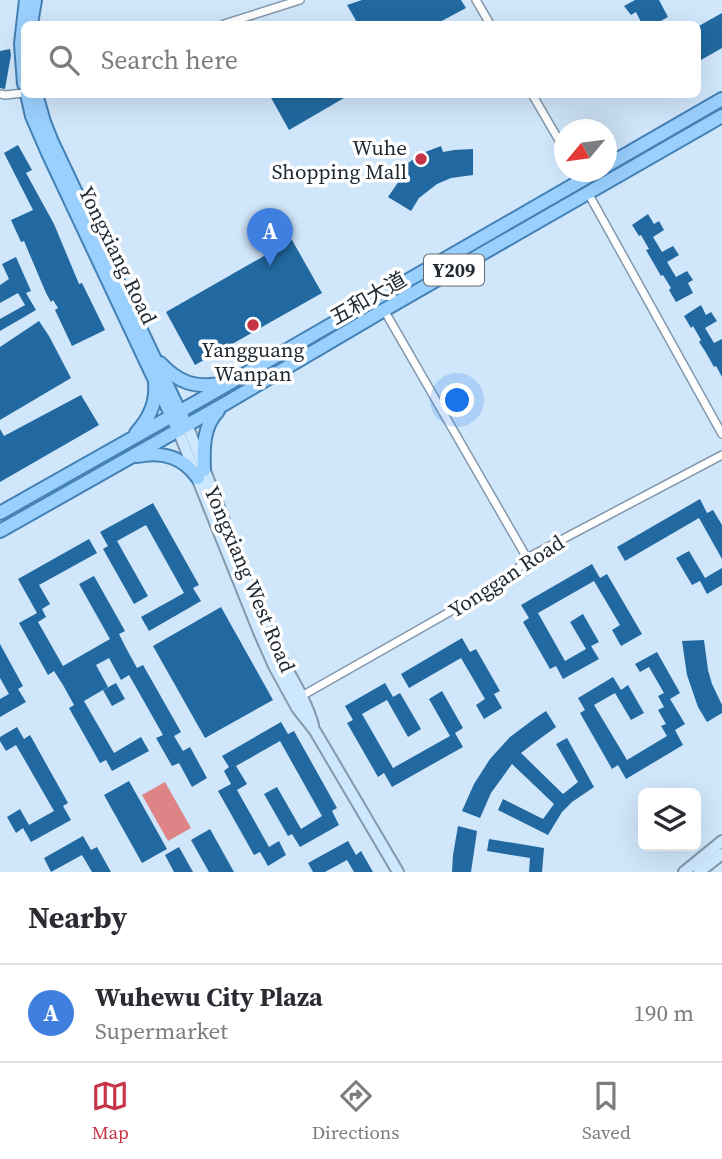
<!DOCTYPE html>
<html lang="en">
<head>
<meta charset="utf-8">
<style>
  :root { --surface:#fff; --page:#f7f7f7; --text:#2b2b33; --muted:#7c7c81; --line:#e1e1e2; --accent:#c53447 }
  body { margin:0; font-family:"Source Serif 4","Noto Sans SC",serif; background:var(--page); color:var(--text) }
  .controls { position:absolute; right:21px; bottom:21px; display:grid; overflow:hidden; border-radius:10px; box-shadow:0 7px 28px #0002 }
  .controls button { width:63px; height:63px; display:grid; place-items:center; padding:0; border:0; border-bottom:2px solid var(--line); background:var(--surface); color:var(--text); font:35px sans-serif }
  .compass { position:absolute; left:554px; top:119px; width:63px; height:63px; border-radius:50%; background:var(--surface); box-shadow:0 7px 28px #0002; rotate:241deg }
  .you { position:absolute; left:458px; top:401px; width:24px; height:24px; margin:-18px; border:5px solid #fff; border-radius:50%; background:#1a73e8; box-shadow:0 0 0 10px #1a73e833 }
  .badge { display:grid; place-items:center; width:46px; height:46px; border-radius:50%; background:var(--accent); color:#fff; font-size:23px; font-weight:700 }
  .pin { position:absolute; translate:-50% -58px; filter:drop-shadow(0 2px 4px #0008) }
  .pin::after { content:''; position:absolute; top:37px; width:24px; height:21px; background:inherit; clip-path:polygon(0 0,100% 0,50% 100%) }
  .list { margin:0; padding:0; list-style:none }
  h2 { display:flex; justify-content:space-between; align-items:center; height:91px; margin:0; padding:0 28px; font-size:30px }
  h2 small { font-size:23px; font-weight:400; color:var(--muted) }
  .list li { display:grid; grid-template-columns:46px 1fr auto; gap:21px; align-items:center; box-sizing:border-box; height:98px; padding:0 28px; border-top:2px solid var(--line) }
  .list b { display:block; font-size:26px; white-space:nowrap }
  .list p { margin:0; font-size:23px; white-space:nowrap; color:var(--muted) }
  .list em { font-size:23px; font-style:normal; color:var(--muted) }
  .icon { flex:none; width:38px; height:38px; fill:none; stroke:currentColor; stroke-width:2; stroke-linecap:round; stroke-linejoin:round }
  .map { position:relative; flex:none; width:722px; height:872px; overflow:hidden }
  .search { position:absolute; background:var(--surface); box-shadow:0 7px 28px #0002; left:21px; right:21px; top:21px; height:77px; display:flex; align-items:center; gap:18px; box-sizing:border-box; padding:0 24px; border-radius:10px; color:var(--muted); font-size:26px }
  .sheet { height:189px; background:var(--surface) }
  nav { display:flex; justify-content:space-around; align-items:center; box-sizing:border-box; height:98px; border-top:2px solid var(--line); background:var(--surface); font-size:19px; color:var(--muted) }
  nav a { display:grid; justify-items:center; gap:4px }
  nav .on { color:var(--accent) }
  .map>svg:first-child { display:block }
</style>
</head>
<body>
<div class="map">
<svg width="722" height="872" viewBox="0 0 722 872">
  <rect width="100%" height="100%" fill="#d0e6fa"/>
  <polygon fill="#de8386" points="165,782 191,828 168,841 142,795"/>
  <g fill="#2169a0">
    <polygon points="362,0 461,0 466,8 436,24 358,24 347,5"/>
    <polygon points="635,0 659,0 668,17 659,22 660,24 642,24 636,12 631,15 624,6"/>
    <polygon points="722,13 722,48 701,60 697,54 697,27"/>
    <polygon points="10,49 11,55 5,89 0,88 0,51"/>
    <polygon points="269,94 351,94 289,130"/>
    <polygon points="18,145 32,170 26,173 54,224 79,284 82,283 105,330 72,346 55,310 58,308 53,300 51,302 46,293 24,241 21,242 11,220 33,210 4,153"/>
    <polygon points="441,146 443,152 454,150 473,149 473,175 451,178 437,184 419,198 411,211 388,197 399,181 407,173 402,168 420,154"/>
    <polygon points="648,214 654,224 659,221 664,230 653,237 662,252 673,246 679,255 667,262 676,277 687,271 693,280 688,283 693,293 676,302 669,290 671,288 663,275 661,276 646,250 649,249 641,235 639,236 632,225"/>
    <polygon points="292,240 322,293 195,365 166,312"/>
    <polygon points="16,257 31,291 26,293 36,310 0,331 0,319 25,305 18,293 0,303 0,285 9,279 2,264"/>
    <polygon points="701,305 706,315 711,312 717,321 705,328 714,343 722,339 722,377 716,366 714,367 705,351 699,342 701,340 693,326 691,328 684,316"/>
    <polygon points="39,321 49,336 71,378 0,420 0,347"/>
    <polygon points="81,395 99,425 0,482 0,429 4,436"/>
    <polygon points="700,499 707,513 713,510 722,525 722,559 699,518 625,561 617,547"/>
    <polygon points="153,503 199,585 193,588 201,601 149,631 141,617 184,593 146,525 117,541 148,596 134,604 103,549 108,546 100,532"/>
    <polygon points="89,539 97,553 39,585 50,604 42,609 46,617 38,622 63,666 110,639 79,584 94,576 125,631 119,634 126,648 137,668 143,665 181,732 174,736 183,751 190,747 207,778 192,787 179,763 172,766 156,738 163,735 129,675 121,680 109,658 96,665 108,687 84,701 114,753 141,737 149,751 112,771 106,760 100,763 69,708 74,705 63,685 54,671 48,675 19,623 37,613 18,579"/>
    <polygon points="689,551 705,578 722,568 722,585 707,594 700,581 692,585 676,558"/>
    <polygon points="592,564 600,578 607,574 642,634 621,646 612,630 620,625 594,581 538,613 565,661 586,649 570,622 583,614 599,642 591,646 599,659 563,679 556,666 550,669 523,622 529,618 521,605"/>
    <polygon points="221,607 273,700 205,738 153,646"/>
    <polygon points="462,638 470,652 476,649 500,691 494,694 502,708 484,719 476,705 485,699 461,658 409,688 401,674"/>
    <polygon points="704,640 708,670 712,684 722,705 722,713 707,722 698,707 687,675 682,641"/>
    <polygon points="0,644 23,686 18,689 26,702 0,717 0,699 9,694 0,678"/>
    <polygon points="657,652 680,693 670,699 685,724 675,730 683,745 626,779 618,765 612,769 580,713 585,710 578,698 613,677 621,690 628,685 644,713 631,720 615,693 594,705 627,760 667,736 661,726 666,724 658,710 664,707 658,696 664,693 649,667 640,672 635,664"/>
    <polygon points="116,683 125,699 112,706 103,690"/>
    <polygon points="385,683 393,697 400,693 421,729 408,737 387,700 362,714 393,768 450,736 429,699 442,691 463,728 455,733 463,747 392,787 384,773 378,777 347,723 353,720 345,706"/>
    <polygon points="546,711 556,727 534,743 521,753 563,794 578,782 556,744 567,738 594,787 572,802 562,812 548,835 498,810 503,799 543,819 554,804 512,764 491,793 480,818 462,811 474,784 490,759 510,737 534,719"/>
    <polygon points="281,722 288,734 294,731 337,808 332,811 339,825 300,847 292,834 288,836 264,794 277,787 301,829 322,816 280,741 236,766 247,784 237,790 269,847 279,841 286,855 268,866 260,852 254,855 218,791 231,784 224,771 229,767 222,756"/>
    <polygon points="17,727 24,739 30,735 68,803 63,806 71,820 31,842 23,828 16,833 7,817 20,809 29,825 54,811 16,745 6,751 0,741 0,737"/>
    <polygon points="129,781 167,849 142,863 104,795"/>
    <polygon points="458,826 477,831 471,872 452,872 453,855"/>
    <polygon points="210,829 234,872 209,872 191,840"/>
    <polygon points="83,836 91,850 97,847 111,872 92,872 82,855 51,872 44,858"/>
    <polygon points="489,839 544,848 542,872 529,872 530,858 487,851"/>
    <polygon points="348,841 356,855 361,851 373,872 354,872 347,860 325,872 313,872 308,863"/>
    <polygon points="179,847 193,872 174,872 165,855"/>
  </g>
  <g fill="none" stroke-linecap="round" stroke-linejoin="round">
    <g stroke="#8398ab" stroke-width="10">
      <g id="street">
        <polyline points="476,0 490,24"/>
        <polyline points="224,24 300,0"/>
        <polyline points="0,94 5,95 24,93"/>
        <polyline points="532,94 564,149"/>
        <polyline points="588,193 722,434"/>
        <polyline points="384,310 527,558"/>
        <polyline points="300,697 511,577 527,558 722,455"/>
      </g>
    </g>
    <g stroke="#8398ab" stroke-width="14">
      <g id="secondary">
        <path d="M 187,425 C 215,494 239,565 269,634 C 282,665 304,693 313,725"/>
        <polyline points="178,430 259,632 274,666 297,708 315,731 398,872"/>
        <polyline points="684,872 722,841"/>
        <polyline points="699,872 722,854"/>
      </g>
    </g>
    <g stroke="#4481b5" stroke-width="16">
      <g id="primary">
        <polyline points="31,24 35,0"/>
        <polyline points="24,84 21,44 26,0"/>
        <polyline points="27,94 32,116 48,153 175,423"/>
        <polyline points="36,94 44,122 52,142 183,419"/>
        <polyline points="606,166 722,99"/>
        <path d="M 160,363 C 179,383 194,388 222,384"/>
        <path d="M 136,433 C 149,419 157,403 155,383"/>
        <path d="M 137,456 C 163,451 183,457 198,478"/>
        <path d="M 204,470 C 203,449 203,426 218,411"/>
        <polyline points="0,513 200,400 596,172"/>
        <polyline points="0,531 228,402 384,310 722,116"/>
      </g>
    </g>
    <use href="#street" stroke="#fff" stroke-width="7"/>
    <use href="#secondary" stroke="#cde7fe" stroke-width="10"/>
    <use href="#primary" stroke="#9ad0fd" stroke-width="12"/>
  </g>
  <g fill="#c53447" stroke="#fff" stroke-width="2.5">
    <circle cx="421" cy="159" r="7"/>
    <circle cx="253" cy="325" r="7"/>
  </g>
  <g text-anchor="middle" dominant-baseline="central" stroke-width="7" stroke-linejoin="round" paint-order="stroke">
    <rect fill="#fff" stroke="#646a70" stroke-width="2" x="424" y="254.5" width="60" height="31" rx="5"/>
    <g font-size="19" font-weight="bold" fill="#222a32">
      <text x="454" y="270">Y209</text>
    </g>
    <g font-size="21" fill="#222a32" stroke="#fff" text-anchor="end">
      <text x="407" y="147">Wuhe<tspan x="407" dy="24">Shopping Mall</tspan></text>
      <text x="253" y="349" text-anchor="middle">Yangguang<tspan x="253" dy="24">Wanpan</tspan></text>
    </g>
    <g font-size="21" fill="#222a32" stroke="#fff">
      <text transform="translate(118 255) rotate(64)">Yongxiang Road</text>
      <text transform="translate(368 298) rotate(-30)">五和大道</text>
      <text transform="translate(506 576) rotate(-33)">Yonggan Road</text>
      <text transform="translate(250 579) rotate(67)">Yongxiang West Road</text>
    </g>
  </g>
</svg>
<div class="controls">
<button><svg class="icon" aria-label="layers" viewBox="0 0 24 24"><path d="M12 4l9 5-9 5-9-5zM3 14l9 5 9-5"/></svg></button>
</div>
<svg class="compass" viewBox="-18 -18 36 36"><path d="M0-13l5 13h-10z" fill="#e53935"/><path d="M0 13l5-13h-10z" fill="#7c7c81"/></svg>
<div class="you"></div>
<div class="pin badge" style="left:270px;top:266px;background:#3f7fe0">A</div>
<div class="search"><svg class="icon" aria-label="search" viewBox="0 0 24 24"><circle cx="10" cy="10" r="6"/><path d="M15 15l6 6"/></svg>Search here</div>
</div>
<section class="sheet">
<h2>Nearby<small></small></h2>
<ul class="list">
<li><span class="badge" style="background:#3f7fe0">A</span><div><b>Wuhewu City Plaza</b><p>Supermarket</p></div><em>190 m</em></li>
</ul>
</section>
<nav>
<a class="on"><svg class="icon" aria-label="map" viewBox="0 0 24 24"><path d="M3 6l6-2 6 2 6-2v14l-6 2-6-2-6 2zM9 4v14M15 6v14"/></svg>Map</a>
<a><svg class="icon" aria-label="directions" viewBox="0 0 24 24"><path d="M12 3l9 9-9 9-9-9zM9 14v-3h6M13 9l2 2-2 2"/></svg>Directions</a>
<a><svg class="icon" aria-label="saved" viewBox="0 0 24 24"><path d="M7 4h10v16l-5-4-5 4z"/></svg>Saved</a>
</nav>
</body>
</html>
